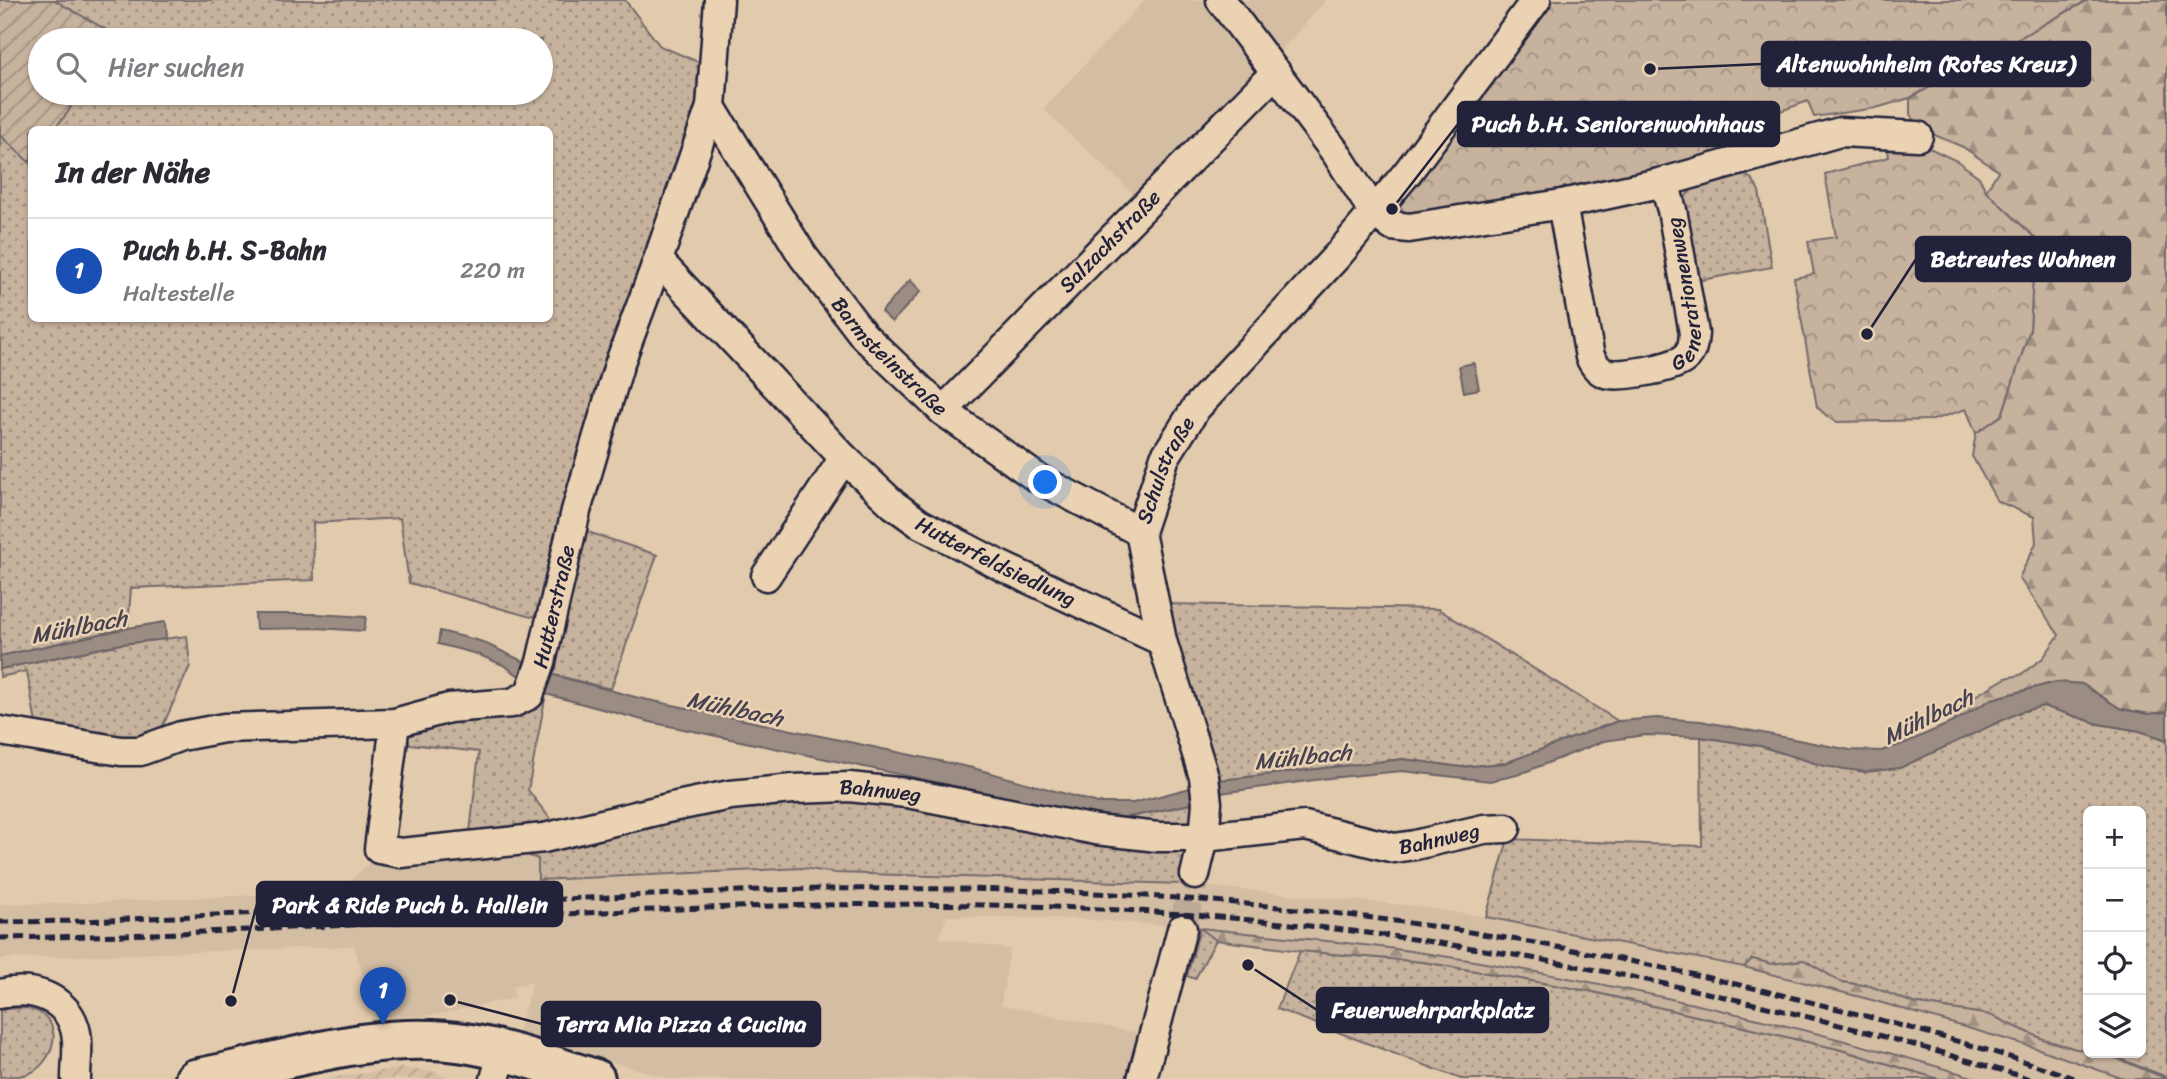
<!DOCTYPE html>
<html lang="de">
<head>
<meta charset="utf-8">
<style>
  :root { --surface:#fff; --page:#f2f2f3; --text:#2b2b33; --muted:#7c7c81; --line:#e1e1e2; --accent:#22223b }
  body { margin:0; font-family:Sriracha,sans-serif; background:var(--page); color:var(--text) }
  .controls { position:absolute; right:21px; bottom:21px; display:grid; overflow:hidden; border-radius:10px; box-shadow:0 2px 5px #0004 }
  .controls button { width:63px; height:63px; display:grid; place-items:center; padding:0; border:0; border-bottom:2px solid var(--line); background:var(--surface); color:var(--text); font:35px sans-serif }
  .you { position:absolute; left:1046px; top:483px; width:24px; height:24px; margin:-18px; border:5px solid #fff; border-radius:50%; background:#1a73e8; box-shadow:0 0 0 10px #1a73e833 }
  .badge { display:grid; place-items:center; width:46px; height:46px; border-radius:50%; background:var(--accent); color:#fff; font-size:23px; font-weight:700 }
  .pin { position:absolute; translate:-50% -58px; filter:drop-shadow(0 2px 4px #0008) }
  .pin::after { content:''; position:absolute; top:37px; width:24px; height:21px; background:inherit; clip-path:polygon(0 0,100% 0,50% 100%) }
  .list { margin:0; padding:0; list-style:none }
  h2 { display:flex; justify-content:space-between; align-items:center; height:91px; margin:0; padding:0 28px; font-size:30px }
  h2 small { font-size:23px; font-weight:400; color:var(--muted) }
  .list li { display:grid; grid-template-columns:46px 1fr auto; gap:21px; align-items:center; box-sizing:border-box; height:105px; padding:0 28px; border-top:2px solid var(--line) }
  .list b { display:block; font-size:26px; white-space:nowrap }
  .list p { margin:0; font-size:23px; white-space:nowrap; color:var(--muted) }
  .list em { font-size:23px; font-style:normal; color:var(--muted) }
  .icon { flex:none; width:38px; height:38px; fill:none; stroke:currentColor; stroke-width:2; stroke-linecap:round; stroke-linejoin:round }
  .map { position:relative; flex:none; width:2167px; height:1079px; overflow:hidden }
  .search { position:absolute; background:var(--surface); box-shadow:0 2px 5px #0004; left:28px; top:28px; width:525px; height:77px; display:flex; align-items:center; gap:18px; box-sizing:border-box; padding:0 24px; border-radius:38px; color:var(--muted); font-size:26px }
  .panel { position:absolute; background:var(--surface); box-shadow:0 2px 5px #0004; left:28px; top:126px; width:525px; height:196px; border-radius:10px }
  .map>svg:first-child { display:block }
</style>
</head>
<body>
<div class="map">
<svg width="2167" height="1079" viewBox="0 0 2167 1079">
  <defs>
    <pattern id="industrial-furrows" width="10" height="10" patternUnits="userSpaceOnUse" patternTransform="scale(1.75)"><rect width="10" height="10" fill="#d3bea4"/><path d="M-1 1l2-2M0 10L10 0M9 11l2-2" fill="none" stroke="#b5a38e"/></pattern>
    <pattern id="grass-dots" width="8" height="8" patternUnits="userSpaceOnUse" patternTransform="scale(1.75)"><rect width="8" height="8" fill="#c6b29d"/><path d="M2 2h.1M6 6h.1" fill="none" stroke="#a09081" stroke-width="1.8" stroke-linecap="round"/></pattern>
    <pattern id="forest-firs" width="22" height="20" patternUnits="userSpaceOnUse" patternTransform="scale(1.75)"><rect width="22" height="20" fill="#c6b29d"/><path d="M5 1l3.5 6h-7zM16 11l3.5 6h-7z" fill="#a09081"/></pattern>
    <pattern id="park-crowns" width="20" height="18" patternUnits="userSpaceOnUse" patternTransform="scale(1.75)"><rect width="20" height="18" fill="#c6b29d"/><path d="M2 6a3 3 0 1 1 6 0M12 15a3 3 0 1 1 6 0" fill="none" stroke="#a09081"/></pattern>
    <pattern id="garden-furrows" width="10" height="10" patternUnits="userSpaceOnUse" patternTransform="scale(1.75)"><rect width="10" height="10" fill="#c6b29d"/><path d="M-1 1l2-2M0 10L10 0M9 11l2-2" fill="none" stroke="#a09081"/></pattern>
  </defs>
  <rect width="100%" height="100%" fill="#e2cbad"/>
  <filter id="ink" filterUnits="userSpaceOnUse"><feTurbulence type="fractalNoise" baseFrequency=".0143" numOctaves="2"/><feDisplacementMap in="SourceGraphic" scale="14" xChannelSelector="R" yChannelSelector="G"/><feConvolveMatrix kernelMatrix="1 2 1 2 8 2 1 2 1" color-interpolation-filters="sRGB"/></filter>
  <g filter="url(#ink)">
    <g fill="#d3bea4">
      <polygon points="1145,0 1206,0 1257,61 1255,76 1138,198 1043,109"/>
      <polygon points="1237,0 1326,0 1279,53"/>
      <polygon points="523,854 538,858 539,880 803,868 835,873 1183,884 1414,906 1486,917 1744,967 1872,1000 2036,1048 2124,1079 1979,1079 1864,1044 1683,1003 1504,966 1408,951 1200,928 1080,919 947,916 939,938 1010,949 1001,1005 1142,1034 1132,1079 670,1079 517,1034 533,982 513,987 515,998 436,1015 376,1018 354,946 0,959 0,904 85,903 340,891 369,863 477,862"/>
    </g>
    <polygon fill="url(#industrial-furrows)" points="402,1068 437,1072 446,1079 320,1079"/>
    <g fill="url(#grass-dots)" stroke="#746a6c" stroke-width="2">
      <polygon points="54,0 625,0 660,46 703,64 698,111 542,612 531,617 409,583 400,518 313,523 314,580 131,588 128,628 0,656 0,135 29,162 31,159 32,318 550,318 550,130 54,129 68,112 78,93 541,93 541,40 104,40 108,31"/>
      <polygon points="1744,174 1753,180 1759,191 1772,267 1696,281 1680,206 1693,186"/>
      <polygon points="582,530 657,555 611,689 550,674"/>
      <polygon points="1166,604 1438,609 1618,721 1506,763 1461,767 1403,759 1221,780 1184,673"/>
      <polygon points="187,636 190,666 160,732 143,739 37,730 27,671 0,677 0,669 121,644"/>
      <polygon points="546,694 528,790 558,829 469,841 479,752 410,744 407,736 450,719 516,709"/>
      <polygon points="2043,706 2099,724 2140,731 2167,740 2167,1077 2104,1053 2141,1053 2141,811 2088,811 2088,1050 2076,1049 2045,1040 1989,1015 1913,1003 1870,986 1841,982 1804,960 1772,964 1752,959 1744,967 1486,917 1508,839 1702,846 1701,737 1760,746 1824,766 1963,737 2020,712"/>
      <polygon points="847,792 1184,846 1189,854 1183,884 835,873 803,868 538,880 538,859 523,854 549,843 673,810"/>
      <polygon points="1195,803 1192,817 1186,827 1098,820 1134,816"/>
      <polygon points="1200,928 1216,940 1195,979 1187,976"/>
      <polygon points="1300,951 1424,962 1589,991 1838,1049 1939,1079 1461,1079 1277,1009"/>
      <path d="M 28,1008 C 32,1010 40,1012 43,1015 C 65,1032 49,1066 28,1074 C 19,1077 10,1077 0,1077 L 0,1009 Z"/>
    </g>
    <g fill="url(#forest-firs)" stroke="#746a6c" stroke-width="2">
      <polygon points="2088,0 2167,0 2167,712 2149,714 2121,709 2082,684 2056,682 1992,699 1955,721 1958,706 2006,678 2020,675 2043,658 2059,635 2019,578 2036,543 2034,517 1997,501 1972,456 1976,433 2002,415 2030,329 2035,238 1986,191 1998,171 1963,147 1918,128 1910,114 1910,98"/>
      <path d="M 1200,928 C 1270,936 1341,941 1411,951 C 1603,980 1794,1023 1979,1079 L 1939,1079 L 1838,1049 L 1589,991 L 1424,962 L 1300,951 L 1216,940 Z"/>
      <polygon points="1752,959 1772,964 1804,960 1841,982 1870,986 1913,1003 1990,1015 2045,1040 2076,1049 2088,1050 2088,1053 2104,1053 2167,1079 2124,1079 2036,1048 1872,1000 1744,967"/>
    </g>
    <g fill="url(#park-crowns)" stroke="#746a6c" stroke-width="2">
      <polygon points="1550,0 2088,0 1910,98 1876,108 1814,117 1808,101 1750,122 1754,146 1654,176 1406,215 1400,206 1401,197"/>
      <polygon points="1887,143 1923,145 1957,161 1979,177 1986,191 2035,238 2030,329 2002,415 1976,433 1966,409 1933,420 1837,422 1828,417 1817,407 1794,278 1814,274 1808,241 1836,237 1825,174 1889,157"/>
    </g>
    <polygon fill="url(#garden-furrows)" stroke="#746a6c" stroke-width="2" points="0,0 54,0 108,31 104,40 40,40 40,93 78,93 68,112 54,129 32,130 31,159 29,162 0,135"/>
    <g fill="#9b8d83" stroke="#6b6266" stroke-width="2">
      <polygon points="910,280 921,291 892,322 881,312"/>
      <polygon points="1474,363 1479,389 1464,392 1459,366"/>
      <polygon points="255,614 317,614 366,617 364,631 317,628 256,629"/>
      <polygon points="165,622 166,639 121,644 0,669 0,656 128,628"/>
      <polygon points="440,631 480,641 550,674 639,698 973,768 1098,803 1133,803 1221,780 1403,759 1461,767 1505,763 1618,721 1657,718 1701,721 1850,750 1881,751 1905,743 1955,721 1992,699 2056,682 2082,684 2121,709 2149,714 2167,712 2167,740 2140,731 2099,724 2043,706 2020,712 1900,768 1866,772 1824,766 1760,746 1701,737 1645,735 1604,741 1517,775 1490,781 1402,771 1329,778 1221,793 1195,803 1134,816 1098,820 969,789 650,722 546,694 503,665 477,654 438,644"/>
    </g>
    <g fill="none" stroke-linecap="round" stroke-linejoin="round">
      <polyline stroke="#bca996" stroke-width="28" stroke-dasharray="28 14" stroke-linecap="butt" points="1182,929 1195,875"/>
      <g stroke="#22223b" stroke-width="33">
        <g id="minor">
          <polyline points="1221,0 1336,153 1373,211 1392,226 1409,228 1562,204 1664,182 1840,132 1918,136"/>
          <path id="s1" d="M 711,107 L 803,256 L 864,336 L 943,411 L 1037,478 L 1140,532"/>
          <path id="s2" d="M 1562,204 L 1590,357 C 1594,364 1597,370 1605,373 C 1618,378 1675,368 1685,358 C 1693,351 1693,343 1694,333 L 1672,210 L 1664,182"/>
          <path id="s3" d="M 658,260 L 844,458 L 894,505 L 919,523 L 1001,566 L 1162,641"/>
          <path id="s4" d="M 943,411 L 1276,72"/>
          <polyline points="766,576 844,458"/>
          <path id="s5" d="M 395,723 L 379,849 L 401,853 L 544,838 L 672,807 L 730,795 L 793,789 L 849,787 L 907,793 L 1096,830 L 1158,837 L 1204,837 L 1305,826 L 1394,848 L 1415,845 L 1484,829 L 1506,828"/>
          <path id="s6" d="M 0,731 L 121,751 L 140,751 L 181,736 L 224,728 L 395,723 L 449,708 L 512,703 L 529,695 L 541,662 L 576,511 L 619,365 L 658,260 L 711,107 L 719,0"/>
          <path id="s7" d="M 1195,875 L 1204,837 L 1207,803 L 1204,777 L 1162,641 L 1140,532 L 1165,457 L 1196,408 L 1338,255 L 1407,173 L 1536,0"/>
          <path d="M 0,994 C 35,985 74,1000 77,1040 C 78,1053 76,1066 76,1079"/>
          <polyline points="495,1079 503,1051"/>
          <polyline points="1142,1079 1182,929"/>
        </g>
      </g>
      <g stroke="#22223b" stroke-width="44">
        <path id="secondary" d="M 195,1079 C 283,1062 375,1029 465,1043 C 509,1050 552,1066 595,1079"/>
      </g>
      <use href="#minor" stroke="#ead2b2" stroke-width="28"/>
      <use href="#secondary" stroke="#ead2b2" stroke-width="38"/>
      <g stroke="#22223b" stroke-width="5" stroke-dasharray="10 5" stroke-linecap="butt">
        <path d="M 0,922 L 86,921 L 761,890 C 915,887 1070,888 1224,902 C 1413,918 1602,951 1786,996 C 1884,1020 1981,1046 2077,1079"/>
        <path d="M 0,938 C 360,933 720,892 1080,908 C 1402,922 1722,984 2030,1079"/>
      </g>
    </g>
  </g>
  <g text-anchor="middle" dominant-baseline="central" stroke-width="5" stroke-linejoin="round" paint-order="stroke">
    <g font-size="21" fill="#22223b" stroke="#ead2b2">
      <text stroke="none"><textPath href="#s4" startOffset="238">Salzachstraße</textPath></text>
      <text stroke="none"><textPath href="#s2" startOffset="326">Generationenweg</textPath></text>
      <text stroke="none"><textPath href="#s1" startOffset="308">Barmsteinstraße</textPath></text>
      <text stroke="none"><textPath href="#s7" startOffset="420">Schulstraße</textPath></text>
      <text stroke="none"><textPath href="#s3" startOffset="457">Hutterfeldsiedlung</textPath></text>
      <text stroke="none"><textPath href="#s6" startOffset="630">Hutterstraße</textPath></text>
      <text stroke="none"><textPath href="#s5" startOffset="635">Bahnweg</textPath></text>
      <text stroke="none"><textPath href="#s5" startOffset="1202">Bahnweg</textPath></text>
    </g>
    <g font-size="23" font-style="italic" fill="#464251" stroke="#ead2b2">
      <text transform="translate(79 627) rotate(-11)">Mühlbach</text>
      <text transform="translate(735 709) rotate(12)">Mühlbach</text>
      <text transform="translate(1928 717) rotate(-26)">Mühlbach</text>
      <text transform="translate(1303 757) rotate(-6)">Mühlbach</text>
    </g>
  </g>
  <path fill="none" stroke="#22223b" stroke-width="2.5" d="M1650 69L1762 64M1392 209L1458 124M1867 334L1916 259M231 1001L257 904M1248 965L1317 1010M450 1000L542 1024"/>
  <g fill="#22223b" stroke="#ead2b2" stroke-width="2.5">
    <circle cx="1650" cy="69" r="7"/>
    <circle cx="1392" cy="209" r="7"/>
    <circle cx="1867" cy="334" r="7"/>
    <circle cx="231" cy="1001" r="7"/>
    <circle cx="1248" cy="965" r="7"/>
    <circle cx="450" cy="1000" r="7"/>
  </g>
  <g fill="#22223b" stroke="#22223b" stroke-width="2.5">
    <rect x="1762" y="42" width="328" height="44" rx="7"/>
    <rect x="1458" y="102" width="321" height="44" rx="7"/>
    <rect x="1916" y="237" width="214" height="44" rx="7"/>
    <rect x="257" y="882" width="305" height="44" rx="7"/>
    <rect x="1317" y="988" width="231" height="44" rx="7"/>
    <rect x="542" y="1002" width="278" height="44" rx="7"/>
  </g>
  <g font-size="23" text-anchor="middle" font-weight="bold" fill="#fff">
    <text x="1926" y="72">Altenwohnheim (Rotes Kreuz)</text>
    <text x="1618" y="132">Puch b.H. Seniorenwohnhaus</text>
    <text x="2023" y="267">Betreutes Wohnen</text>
    <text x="410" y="913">Park &amp; Ride Puch b. Hallein</text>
    <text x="1433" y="1018">Feuerwehrparkplatz</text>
    <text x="681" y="1032">Terra Mia Pizza &amp; Cucina</text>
  </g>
</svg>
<div class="controls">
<button>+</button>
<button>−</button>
<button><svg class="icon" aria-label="locate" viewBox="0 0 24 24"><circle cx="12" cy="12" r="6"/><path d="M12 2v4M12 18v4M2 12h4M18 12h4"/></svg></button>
<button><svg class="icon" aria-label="layers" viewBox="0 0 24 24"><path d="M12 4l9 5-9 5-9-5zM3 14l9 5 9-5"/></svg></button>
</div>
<div class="you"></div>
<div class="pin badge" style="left:383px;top:1025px;background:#1a4fb4">1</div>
<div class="search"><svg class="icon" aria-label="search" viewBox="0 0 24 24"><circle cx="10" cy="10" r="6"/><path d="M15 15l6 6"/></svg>Hier suchen</div>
<section class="panel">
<h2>In der Nähe<small></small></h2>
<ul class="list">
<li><span class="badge" style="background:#1a4fb4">1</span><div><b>Puch b.H. S-Bahn</b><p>Haltestelle</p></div><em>220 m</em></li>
</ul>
</section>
</div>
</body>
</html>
